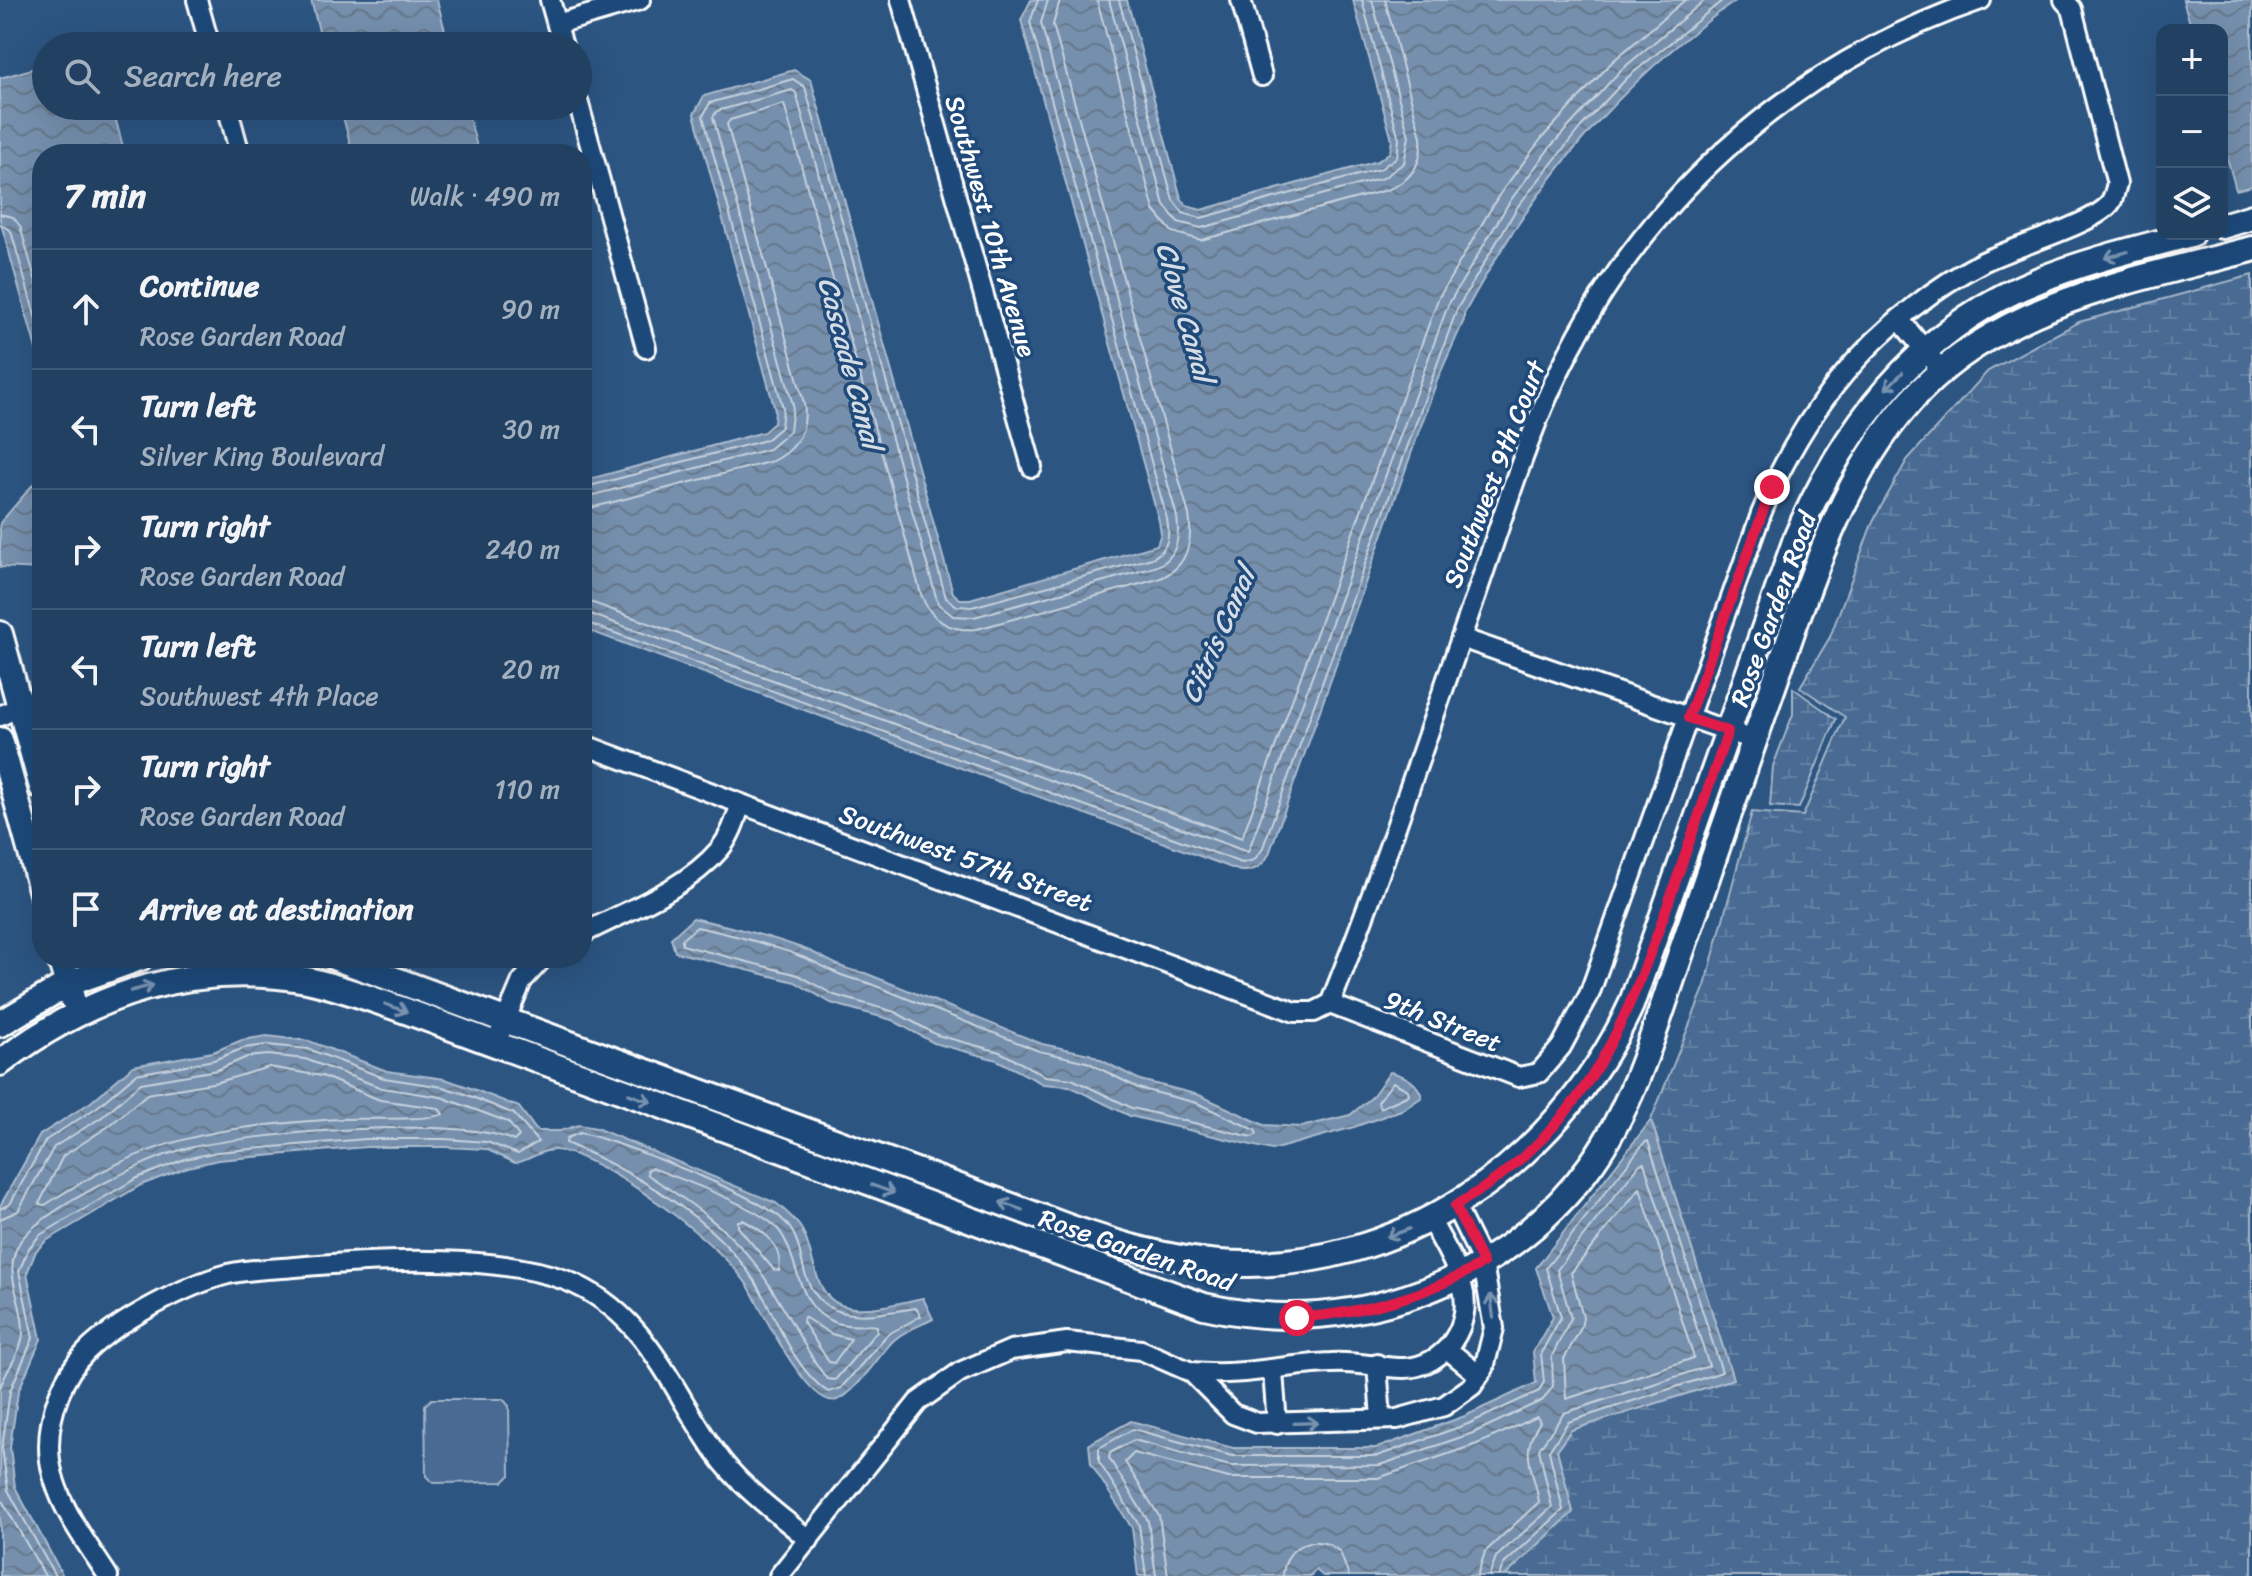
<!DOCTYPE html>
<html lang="en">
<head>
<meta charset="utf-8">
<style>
  :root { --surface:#214062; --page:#2d4b6b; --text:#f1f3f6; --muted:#a2afbe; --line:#3e5977 }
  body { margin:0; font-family:Sriracha,sans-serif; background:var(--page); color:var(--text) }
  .controls { position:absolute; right:24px; top:24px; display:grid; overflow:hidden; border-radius:16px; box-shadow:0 8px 32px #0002 }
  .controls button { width:72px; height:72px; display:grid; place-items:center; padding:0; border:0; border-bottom:2px solid var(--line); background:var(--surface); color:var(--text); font:40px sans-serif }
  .stop { position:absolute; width:24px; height:24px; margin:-18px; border:6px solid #e11d48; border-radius:50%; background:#fff }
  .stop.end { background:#e11d48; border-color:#fff; box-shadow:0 2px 8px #0008 }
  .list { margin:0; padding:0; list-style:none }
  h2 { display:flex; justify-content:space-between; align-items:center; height:104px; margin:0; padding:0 32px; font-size:34px }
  h2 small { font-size:26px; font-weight:400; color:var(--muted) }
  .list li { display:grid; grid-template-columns:52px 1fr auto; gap:24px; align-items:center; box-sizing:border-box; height:120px; padding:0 32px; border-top:2px solid var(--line) }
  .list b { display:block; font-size:30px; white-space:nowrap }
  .list p { margin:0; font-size:26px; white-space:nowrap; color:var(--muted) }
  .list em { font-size:26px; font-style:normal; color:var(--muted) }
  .icon { flex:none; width:44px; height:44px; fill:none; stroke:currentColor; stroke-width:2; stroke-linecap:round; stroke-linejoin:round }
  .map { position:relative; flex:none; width:2252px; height:1576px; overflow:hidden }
  .search { position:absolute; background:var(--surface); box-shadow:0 8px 32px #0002; left:32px; top:32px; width:560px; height:88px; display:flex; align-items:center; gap:20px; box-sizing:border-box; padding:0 28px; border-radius:44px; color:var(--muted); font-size:30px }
  .panel { position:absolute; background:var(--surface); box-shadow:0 8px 32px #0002; left:32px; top:144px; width:560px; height:824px; border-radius:32px }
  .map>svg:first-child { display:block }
</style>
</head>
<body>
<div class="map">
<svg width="2252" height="1576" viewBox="0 0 2252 1576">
  <defs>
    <pattern id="wetland-marsh" width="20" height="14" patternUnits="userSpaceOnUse" patternTransform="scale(2)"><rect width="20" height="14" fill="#486b92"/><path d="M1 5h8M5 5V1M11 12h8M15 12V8" fill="none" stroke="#6381a2"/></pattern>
    <pattern id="water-waves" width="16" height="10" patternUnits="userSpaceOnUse" patternTransform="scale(2)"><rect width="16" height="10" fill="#748fad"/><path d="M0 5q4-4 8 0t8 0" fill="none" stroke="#66788b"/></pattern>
  </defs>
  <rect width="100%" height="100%" fill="#2c5582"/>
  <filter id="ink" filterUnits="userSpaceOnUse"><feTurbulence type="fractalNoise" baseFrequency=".0125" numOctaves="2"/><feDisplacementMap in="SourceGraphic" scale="16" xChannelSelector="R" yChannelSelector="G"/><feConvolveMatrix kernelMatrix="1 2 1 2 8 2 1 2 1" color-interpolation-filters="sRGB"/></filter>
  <g filter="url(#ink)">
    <g fill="url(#wetland-marsh)" stroke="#a4b5c8" stroke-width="2">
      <polygon points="2252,275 2252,1576 1505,1576 1573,1512 1557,1450 1571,1430 1733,1379 1651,1120 1705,986 1752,812 1803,816 1845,717 1800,687 1830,637 1873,521 1907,460 1988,371 2079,322"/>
      <polygon points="1793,688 1836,719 1799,808 1770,806 1773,766 1793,714"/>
    </g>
    <polygon fill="#486b92" stroke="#a4b5c8" stroke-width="2" points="432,1399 503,1399 509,1406 510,1475 503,1482 433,1483 426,1476 425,1405"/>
    <g fill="url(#water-waves)" stroke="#acbcce" stroke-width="2">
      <polygon points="311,0 437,0 449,46 323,46"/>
      <path d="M 1031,0 L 1127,0 L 1181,198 L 1187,206 L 1201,210 L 1378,161 L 1390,152 L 1392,140 L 1353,0 L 1737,0 C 1618,82 1532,188 1464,314 L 1464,320 L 1438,378 L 1269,854 C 1263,866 1254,872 1240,871 L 582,628 L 582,481 L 764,432 L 774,423 L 775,410 L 694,114 L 704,96 L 794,70 L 811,80 L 953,593 L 960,599 L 970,599 L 1157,545 L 1161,533 L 1159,521 L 1021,20 Z"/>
      <polygon points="2183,0 2252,0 2252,186 2236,190 2222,139 2222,30 2192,30"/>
      <polygon points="46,65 46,106 112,106 125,154 42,154 42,370 0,220 0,78"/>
      <polygon points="340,106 466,106 479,154 353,154"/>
      <polygon points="42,474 42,569 0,567 0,523"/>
      <path d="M 693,918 C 732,927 770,936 807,950 C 827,958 843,971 865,973 L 1042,1044 L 1089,1054 L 1140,1080 L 1199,1095 L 1264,1125 L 1301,1127 L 1350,1115 L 1371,1098 L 1390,1072 C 1403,1075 1418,1082 1422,1097 L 1404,1109 L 1354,1127 L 1272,1150 L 1130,1116 L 1069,1086 L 1043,1084 L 997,1060 L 934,1043 L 892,1020 L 831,1003 L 795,982 L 675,952 L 671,938 Z"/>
      <path d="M 267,1036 L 309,1041 L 387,1071 L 445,1079 L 468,1087 L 519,1107 L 537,1131 L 560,1131 L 579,1125 L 596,1128 L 776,1203 C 785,1211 796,1219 802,1230 C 817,1257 811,1304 854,1308 C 876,1310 902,1302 923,1298 L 933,1319 C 919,1326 901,1332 891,1343 C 878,1357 854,1395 837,1400 C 809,1409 762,1311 750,1289 C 726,1247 603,1154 555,1150 C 541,1149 529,1161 515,1163 L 486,1149 L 445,1147 L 366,1147 L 218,1160 L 188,1167 L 141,1185 L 46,1241 L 36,1251 L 27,1273 L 41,1339 L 18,1392 L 10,1447 L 15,1487 L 63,1576 L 0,1576 L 0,1206 L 40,1135 L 91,1102 L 133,1066 L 213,1052 L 242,1040 Z"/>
      <polygon points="1651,1120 1733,1379 1571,1430 1557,1450 1573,1512 1505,1576 1323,1576 1316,1570 1310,1576 1138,1576 1132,1528 1091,1464 1089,1444 1131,1421 1233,1448 1377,1448 1465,1416 1536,1383 1533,1352 1553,1317 1536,1268"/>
    </g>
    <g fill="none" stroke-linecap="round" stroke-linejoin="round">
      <g stroke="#c7d2de" stroke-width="2">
        <path d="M 1097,0 L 1154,210 L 1172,232 L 1201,240 L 1387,190 C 1411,181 1423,163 1421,137 L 1385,0"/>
        <polyline points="1109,0 1164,205 1178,222 1201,228 1383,178 1404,163 1409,136 1372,0"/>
        <polyline points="1119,0 1173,200 1183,213 1201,218 1380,169 1397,157 1399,139 1362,0"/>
        <polyline points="0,214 13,217 20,226 42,303"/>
        <polyline points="0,224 11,231 42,340"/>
        <path d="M 582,488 L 766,440 L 781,427 L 783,408 L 703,116 L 710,103 L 793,79 L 805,87 L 946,598 L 957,606 L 972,607 L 1152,558 C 1169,550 1170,535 1167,519 L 1030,22 L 1038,0"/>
        <path d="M 582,498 L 769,449 L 790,431 L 793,405 L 713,117 L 717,111 L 792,90 L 796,93 L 938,604 L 953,616 L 974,617 L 1155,567 C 1177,559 1180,539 1177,517 L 1041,23 L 1048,0"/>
        <path d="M 582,510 L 773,461 C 798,449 808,430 804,403 L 727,124 L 730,120 L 784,104 L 921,594 C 930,620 950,632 977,629 L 1158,579 C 1187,568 1193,542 1189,515 L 1053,25 L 1060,0"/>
        <polyline points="582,599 1242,838 1438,299 1499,195 1541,139 1613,61 1685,0"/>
        <polyline points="582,611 1248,852 1448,305 1510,201 1551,146 1621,70 1705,0"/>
        <polyline points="582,621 1242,863 1254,860 1262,850 1457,309 1518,206 1580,128 1628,77 1723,0"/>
        <path d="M 697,927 C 734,935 770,944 805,958 C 825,966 841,978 863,981 L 1039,1051 L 1087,1062 L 1138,1088 L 1197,1103 L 1255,1130 L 1257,1134 L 1252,1137 L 1132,1108 L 1072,1079 L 1045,1076 L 1000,1052 L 937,1035 L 895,1012 L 834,995 L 798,975 L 682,945 L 682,939 Z"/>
        <path d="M 269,1067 L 322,1076 L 380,1100 L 438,1108 L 443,1114 C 431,1121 360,1118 340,1119 C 218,1127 149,1136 45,1205 L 39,1204 L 63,1156 L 109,1126 L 147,1094 L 218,1082 Z"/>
        <polygon points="1393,1082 1408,1090 1409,1095 1380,1108 1378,1102"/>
        <path d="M 580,1133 C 615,1139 759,1196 783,1220 C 798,1234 799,1250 804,1270 C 820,1329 871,1315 916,1308 L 921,1316 L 887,1335 L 841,1388 L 828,1392 C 792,1368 776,1315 754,1280 C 713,1217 632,1171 566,1143 L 567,1138 Z"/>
        <path d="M 652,1168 C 682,1179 753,1205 775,1226 C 802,1252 791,1312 841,1324 C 853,1327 866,1324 877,1326 L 877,1331 L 835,1380 L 827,1379 C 798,1341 781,1297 752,1260 C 724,1225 685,1199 648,1175 L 647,1170 Z"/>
        <polygon points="1640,1188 1694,1358 1566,1399 1564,1359 1581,1328 1583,1317 1571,1273"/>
        <polyline points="0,1209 10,1204 46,1140 96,1108 136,1074 214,1060 244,1048 267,1045 308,1049 384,1078 443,1087 465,1094 514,1114 538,1142 518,1154 487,1142 445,1139 365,1139 217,1152 185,1159 137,1178 40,1235 29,1248 19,1271 33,1338 10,1391 2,1448 8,1490 55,1576"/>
        <path d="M 0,1219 L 18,1211 L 54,1147 L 102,1117 L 141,1083 L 217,1070 L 247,1057 L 268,1055 L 305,1059 L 382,1088 L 441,1097 L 508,1122 L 519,1136 L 514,1141 C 463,1114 244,1134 184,1149 C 145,1159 45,1209 21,1240 C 0,1273 24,1299 23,1333 C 22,1352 6,1370 0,1388"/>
        <path d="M 743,1220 C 764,1231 783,1245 779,1271 L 774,1270 L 738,1227 L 738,1221 Z"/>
        <polygon points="804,1317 831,1334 851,1339 834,1363 829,1362 803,1322"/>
        <polyline points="0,1497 45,1576"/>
        <polyline points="1146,1576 1139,1525 1099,1462 1099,1448 1133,1429 1232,1456 1377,1456 1468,1424 1539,1391 1544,1382 1541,1353 1561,1317 1546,1268 1644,1143 1648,1141 1722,1372 1568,1422 1549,1451 1563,1510 1503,1565 1499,1576"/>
        <polyline points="1156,1576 1148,1521 1109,1458 1110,1453 1134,1440 1230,1466 1380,1465 1473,1433 1543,1400 1553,1386 1552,1356 1571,1318 1557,1270 1640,1164 1644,1163 1709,1366 1564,1413 1539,1449 1552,1507 1496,1557 1489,1576"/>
        <path d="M 1168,1576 L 1159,1516 L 1125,1462 L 1134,1453 L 1229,1478 L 1378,1478 L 1477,1444 L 1537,1417 L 1540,1422 C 1518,1454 1534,1469 1539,1502 L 1485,1552 L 1477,1576"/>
        <path d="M 1283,1576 C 1284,1544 1317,1531 1340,1552 L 1349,1576"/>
      </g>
      <g stroke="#fff" stroke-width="24">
        <g id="street">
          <polyline points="197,0 210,46"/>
          <polyline points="550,0 563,46"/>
          <polyline points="901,0 1032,467"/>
          <polyline points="1241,0 1262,76"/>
          <polyline points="557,24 640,0"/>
          <polyline points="578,101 646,348"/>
          <polyline points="227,106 240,154"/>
          <polyline points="1899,319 1933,360"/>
          <polyline points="1461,638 1754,740"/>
          <polyline points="0,716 42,696"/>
          <polyline points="582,744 1295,1012 1314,1012 1330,1004"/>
          <path d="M 582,934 C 626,911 686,889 719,850 C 730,837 735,822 740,806"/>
          <path d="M 1330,1004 L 1519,1077 L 1539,1073 L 1561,1047 L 1589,995 L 1761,514 C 1794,433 1845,360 1915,306 C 1935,290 1958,275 1981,263 C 2009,248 2097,224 2111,202 C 2114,197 2115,189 2117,184 L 2072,9 L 2064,0"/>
          <path d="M 1330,1004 C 1384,870 1428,731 1476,595 C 1500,526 1521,455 1551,389 C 1634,204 1790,65 1981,0"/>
          <polyline points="495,1045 522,981 543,958"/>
          <polyline points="1447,1349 1479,1375"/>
          <polyline points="1377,1364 1381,1419"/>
          <path d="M 1191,1372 C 1246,1377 1279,1365 1331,1363 C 1356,1361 1380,1368 1404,1368 C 1445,1367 1474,1324 1462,1285 C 1456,1263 1441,1240 1430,1219"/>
          <polyline points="1273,1372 1277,1424"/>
          <path d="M 108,1576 C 83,1537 49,1495 49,1446 C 49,1413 63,1375 86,1352 C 117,1321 186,1285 228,1274 C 249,1269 273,1269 295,1267 C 372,1260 492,1253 565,1280 C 646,1311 670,1388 716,1453 C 741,1488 777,1513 809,1540"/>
          <polyline points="779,1576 918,1402 960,1372 1011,1350 1067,1342 1141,1350 1191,1372 1233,1414 1257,1423 1397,1419 1444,1406 1472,1386 1484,1368 1494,1328 1483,1263 1455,1206"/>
        </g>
      </g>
      <g stroke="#fff" stroke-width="30">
        <g id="secondary">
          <polyline points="2222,226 2252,217"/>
          <polyline points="0,634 42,787"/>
          <polyline points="0,740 42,893"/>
          <polyline points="60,958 72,998"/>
          <path d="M 336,958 L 1071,1228 C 1120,1245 1168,1259 1219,1263 C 1398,1276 1559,1163 1631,1005 L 1797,536 C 1846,423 1921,327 2039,280 C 2088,260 2141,248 2191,234"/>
          <polyline points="0,1024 67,984 140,958"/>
          <path d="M 0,1063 C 89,994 194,960 307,980 C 341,987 373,1000 406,1011 L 1204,1306 C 1273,1322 1340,1319 1408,1297 C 1482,1273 1547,1226 1592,1163 C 1636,1101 1657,1021 1682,950 C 1719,843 1755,736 1793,629 C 1824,544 1856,456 1921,390 C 2008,301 2137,280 2252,249"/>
        </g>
      </g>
      <use href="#street" stroke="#1f4a7a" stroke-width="18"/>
      <use href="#secondary" stroke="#1f4a7a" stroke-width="24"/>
    </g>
    <defs><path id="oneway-shaft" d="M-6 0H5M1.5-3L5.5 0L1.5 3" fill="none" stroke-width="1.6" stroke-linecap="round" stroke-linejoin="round" transform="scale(2)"/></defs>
    <g stroke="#7992af">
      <use href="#oneway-shaft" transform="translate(2116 255) rotate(164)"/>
      <use href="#oneway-shaft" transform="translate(1894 381) rotate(135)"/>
      <use href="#oneway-shaft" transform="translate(142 988) rotate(-15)"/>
      <use href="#oneway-shaft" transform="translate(396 1008) rotate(20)"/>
      <use href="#oneway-shaft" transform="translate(640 1098) rotate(20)"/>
      <use href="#oneway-shaft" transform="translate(883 1189) rotate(20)"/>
      <use href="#oneway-shaft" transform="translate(1011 1206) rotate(-160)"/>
      <use href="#oneway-shaft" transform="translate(1398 1233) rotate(159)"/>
      <use href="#oneway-shaft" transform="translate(1492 1306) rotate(-97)"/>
      <use href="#oneway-shaft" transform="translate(1306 1423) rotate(-2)"/>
    </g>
  </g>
  <g fill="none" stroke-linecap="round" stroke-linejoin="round" filter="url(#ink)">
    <path stroke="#e11d48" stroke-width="10" d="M 1297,1318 C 1363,1313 1426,1297 1483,1263 L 1455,1206 C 1581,1132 1622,1035 1668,904 C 1688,846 1708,789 1728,731 L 1688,718 L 1772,487"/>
  </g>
  <g text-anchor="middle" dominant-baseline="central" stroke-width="7" stroke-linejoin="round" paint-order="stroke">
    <g font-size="26" fill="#fff" stroke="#1f4a7a">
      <text transform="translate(991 226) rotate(74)">Southwest 10th Avenue</text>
      <text transform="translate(1494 474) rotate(-69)">Southwest 9th Court</text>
      <text transform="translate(1773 609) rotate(-70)">Rose Garden Road</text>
      <text transform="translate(966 858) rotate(20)">Southwest 57th Street</text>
      <text transform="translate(1443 1021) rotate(22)">9th Street</text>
      <text transform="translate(1137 1250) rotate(19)">Rose Garden Road</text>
    </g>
    <g font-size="28" font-style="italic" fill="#d5dde6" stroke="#1f4a7a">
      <text transform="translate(1185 312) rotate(74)">Clove Canal</text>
      <text transform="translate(850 363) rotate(75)">Cascade Canal</text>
      <text transform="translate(1218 635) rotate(-66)">Citris Canal</text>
    </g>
  </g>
</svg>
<div class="controls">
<button>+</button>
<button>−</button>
<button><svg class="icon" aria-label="layers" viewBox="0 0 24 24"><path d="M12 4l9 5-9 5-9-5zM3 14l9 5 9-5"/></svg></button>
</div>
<div class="stop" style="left:1297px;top:1318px"></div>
<div class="stop end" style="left:1772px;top:487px"></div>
<div class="search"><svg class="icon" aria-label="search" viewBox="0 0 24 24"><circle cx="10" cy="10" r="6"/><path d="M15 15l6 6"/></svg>Search here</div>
<section class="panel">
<h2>7 min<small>Walk · 490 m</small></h2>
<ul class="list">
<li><svg class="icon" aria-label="ahead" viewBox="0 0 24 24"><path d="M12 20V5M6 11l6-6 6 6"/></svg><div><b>Continue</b><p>Rose Garden Road</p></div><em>90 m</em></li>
<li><svg class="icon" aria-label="left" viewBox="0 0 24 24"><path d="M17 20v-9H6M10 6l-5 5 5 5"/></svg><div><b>Turn left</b><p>Silver King Boulevard</p></div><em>30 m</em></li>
<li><svg class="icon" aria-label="right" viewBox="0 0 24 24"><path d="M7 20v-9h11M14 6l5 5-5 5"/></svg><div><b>Turn right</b><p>Rose Garden Road</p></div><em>240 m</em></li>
<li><svg class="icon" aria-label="left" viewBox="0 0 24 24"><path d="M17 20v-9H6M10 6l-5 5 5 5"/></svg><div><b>Turn left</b><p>Southwest 4th Place</p></div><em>20 m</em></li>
<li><svg class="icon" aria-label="right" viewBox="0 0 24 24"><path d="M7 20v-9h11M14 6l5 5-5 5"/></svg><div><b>Turn right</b><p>Rose Garden Road</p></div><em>110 m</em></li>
<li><svg class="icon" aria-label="arrive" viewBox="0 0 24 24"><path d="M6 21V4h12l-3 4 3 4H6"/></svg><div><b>Arrive at destination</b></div></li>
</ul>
</section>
</div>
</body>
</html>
